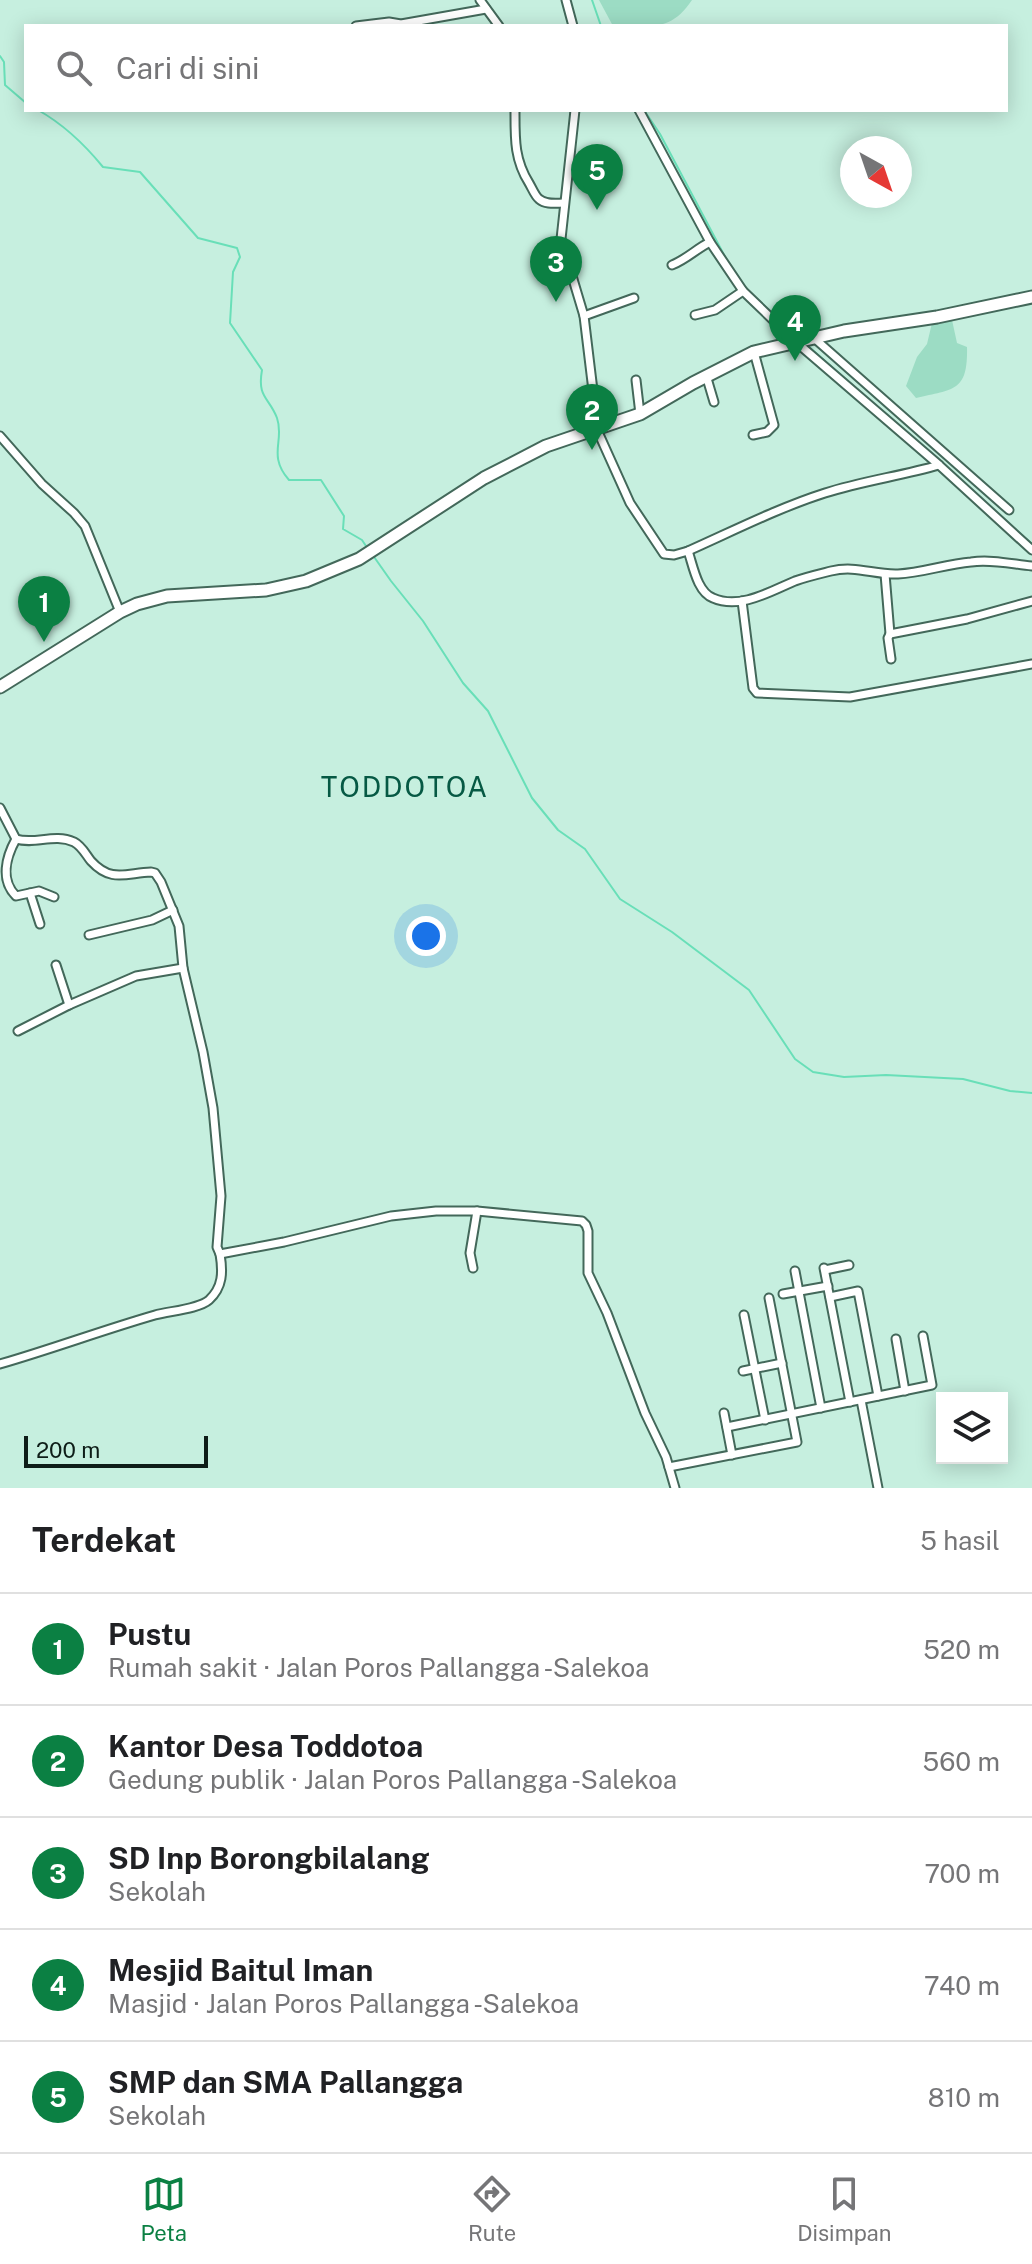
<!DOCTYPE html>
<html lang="id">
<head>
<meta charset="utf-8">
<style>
  :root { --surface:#fff; --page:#f6f6f6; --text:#202124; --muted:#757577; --line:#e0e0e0; --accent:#0b8043 }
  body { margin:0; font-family:"Public Sans",sans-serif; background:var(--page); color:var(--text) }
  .controls { position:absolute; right:24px; bottom:24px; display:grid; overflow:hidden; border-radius:0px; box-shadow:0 4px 20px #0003 }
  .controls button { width:72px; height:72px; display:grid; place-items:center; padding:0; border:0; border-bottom:2px solid var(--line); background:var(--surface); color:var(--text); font:40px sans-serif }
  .compass { position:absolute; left:840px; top:136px; width:72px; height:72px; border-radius:50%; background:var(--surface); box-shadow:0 4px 20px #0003; rotate:140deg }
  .scale { position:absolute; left:24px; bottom:20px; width:184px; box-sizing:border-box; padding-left:8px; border:4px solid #0e1d18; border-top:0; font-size:22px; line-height:28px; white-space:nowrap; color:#0e1d18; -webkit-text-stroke:6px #c6efdf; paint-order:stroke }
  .you { position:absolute; left:426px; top:936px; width:28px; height:28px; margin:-20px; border:6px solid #fff; border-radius:50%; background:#1a73e8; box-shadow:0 0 0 12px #1a73e833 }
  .badge { display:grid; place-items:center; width:52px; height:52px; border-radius:50%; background:var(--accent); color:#fff; font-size:26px; font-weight:700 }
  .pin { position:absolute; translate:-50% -66px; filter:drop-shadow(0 2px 4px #0008) }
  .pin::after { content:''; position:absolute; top:42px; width:28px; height:24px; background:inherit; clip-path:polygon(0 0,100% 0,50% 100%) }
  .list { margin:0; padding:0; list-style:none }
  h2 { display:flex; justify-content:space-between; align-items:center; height:104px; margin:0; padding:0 32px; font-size:34px }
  h2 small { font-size:26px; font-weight:400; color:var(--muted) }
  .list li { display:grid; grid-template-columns:52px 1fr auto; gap:24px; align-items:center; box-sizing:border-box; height:112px; padding:0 32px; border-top:2px solid var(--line) }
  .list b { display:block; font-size:30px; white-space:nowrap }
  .list p { margin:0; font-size:26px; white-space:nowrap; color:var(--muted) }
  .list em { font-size:26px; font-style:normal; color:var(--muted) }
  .icon { flex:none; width:44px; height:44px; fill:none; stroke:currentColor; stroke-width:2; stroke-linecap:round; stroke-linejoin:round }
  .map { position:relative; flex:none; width:1032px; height:1488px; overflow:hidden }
  .search { position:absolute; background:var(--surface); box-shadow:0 4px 20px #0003; left:24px; right:24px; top:24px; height:88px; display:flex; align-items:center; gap:20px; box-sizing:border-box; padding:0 28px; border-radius:0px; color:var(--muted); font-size:30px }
  .sheet { height:664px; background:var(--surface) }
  nav { display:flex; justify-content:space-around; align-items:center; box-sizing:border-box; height:112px; border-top:2px solid var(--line); background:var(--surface); font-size:22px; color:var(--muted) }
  nav a { display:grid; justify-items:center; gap:4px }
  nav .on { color:var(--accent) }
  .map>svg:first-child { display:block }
</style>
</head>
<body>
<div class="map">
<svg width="1032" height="1488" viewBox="0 0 1032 1488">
  <rect width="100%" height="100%" fill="#c6efdf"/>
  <g fill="#9cdcc4">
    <path d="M 599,0 L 692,0 C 670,33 649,26 613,26 Z"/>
    <path d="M 952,320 L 957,343 L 967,347 C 968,392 954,389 916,398 L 906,386 L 917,357 L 927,344 L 932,323 Z"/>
  </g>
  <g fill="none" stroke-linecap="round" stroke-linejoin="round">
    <g stroke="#69dfb8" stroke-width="2">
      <polyline points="592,0 601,26"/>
      <polyline points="0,56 4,62 5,85 26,103"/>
      <path d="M 38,110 C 63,124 85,145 103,167 L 140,172 L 198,238 L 237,248 L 240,257 L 233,272 L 230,323 L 262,370 C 257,398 269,397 277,418 C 285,440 267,455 289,480 L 321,480 L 344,516 L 343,529 L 362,540 L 368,549"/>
      <polyline points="644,110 660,134 731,268"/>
      <polyline points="758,300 798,336"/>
      <polyline points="808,346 869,400"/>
      <polyline points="979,497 1032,544"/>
      <polyline points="372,554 391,581 423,621 463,683 488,711 532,798 558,830 585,849 620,899 672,932 749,990 795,1059 813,1072 844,1077 886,1075 963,1079 1010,1091 1032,1093"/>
    </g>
    <g stroke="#43685a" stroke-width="11">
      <g id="street">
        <polyline points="480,0 499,26"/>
        <polyline points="566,0 573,26"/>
        <polyline points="356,26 389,22 401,24 486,9"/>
        <path d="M 515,110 C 515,138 514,159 529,183 C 532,188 535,196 539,199 C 546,205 556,203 564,203"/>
        <path d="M 575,110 L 561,239 L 584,316 L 598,432 L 630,503 L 664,554 L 674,555 L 688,551 C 733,531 778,508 825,493 C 862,481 901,476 939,465"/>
        <polyline points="639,110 710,242 743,291 796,342 939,465 1032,550"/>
        <path d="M 672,265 C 687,259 696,249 710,242"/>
        <polyline points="695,315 715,310 743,291"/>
        <polyline points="584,316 634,298"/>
        <polyline points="814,338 1009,510"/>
        <polyline points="706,375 714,402"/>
        <polyline points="636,380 640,414"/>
        <polyline points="753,435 767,432 774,425 754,352"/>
        <polyline points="0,436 42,484 74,513 85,526 120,612"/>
        <path d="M 688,551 C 693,565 697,592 713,598 C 740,610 771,591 795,581 C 806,577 819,574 831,571 C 856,565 874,575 898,574 C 922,573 946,564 971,562 C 991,559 1012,564 1032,566"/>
        <polyline points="885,574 890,634"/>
        <polyline points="742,601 753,688 757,693 850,697 1032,664"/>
        <polyline points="891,659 888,638 890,634 967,619 1032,601"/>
        <path d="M 0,808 L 16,839 C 35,845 54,833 74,842 C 82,846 86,855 91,861 C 111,883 126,873 151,872 L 155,873 L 161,882 L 179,926 L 183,968 L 203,1052 L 213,1108 L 221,1196 L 217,1247 L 220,1254 L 284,1242 L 391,1216 L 436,1211 L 477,1211 L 582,1221 L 586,1225 L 588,1231 L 588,1273 L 607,1313 L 645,1413 L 666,1457 L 675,1488"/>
        <path d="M 16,839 C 6,857 0,880 16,896 L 39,891 L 54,897"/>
        <polyline points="30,893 40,924"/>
        <polyline points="89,935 152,920 173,910"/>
        <polyline points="56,965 69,1005"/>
        <polyline points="18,1031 69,1005 136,976 183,968"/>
        <polyline points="473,1268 470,1253 477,1211"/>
        <polyline points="824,1268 850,1402"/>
        <polyline points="825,1270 849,1265"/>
        <polyline points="795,1271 821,1408"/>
        <polyline points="783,1294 828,1286"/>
        <polyline points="830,1297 858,1291 878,1396"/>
        <polyline points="744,1315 765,1420"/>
        <polyline points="896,1339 905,1391"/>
        <path d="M 0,1364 C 52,1349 103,1330 155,1315 C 169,1311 199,1309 209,1300 C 223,1287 223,1272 220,1254"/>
        <polyline points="743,1371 782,1363"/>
        <polyline points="861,1400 878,1488"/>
        <polyline points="724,1413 732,1455"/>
        <polyline points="727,1427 932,1385 923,1336"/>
        <polyline points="669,1467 797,1442 769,1298"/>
      </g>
    </g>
    <g stroke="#43685a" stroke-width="15">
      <polyline id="primary" points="0,687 120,612 137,604 167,596 266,590 306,581 359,559 484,478 546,446 640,414 693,383 754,352 844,331 937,317 1032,297"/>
    </g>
    <use href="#street" stroke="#fff" stroke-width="7"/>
    <use href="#primary" stroke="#fff" stroke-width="11"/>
  </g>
  <g text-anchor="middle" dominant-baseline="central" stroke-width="7" stroke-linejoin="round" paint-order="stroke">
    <g font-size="28" letter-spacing="2" fill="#065944" stroke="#c6efdf">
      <text x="405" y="786">TODDOTOA</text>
    </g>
  </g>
</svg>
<div class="controls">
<button><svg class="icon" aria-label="layers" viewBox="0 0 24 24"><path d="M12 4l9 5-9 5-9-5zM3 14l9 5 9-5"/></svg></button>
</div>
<svg class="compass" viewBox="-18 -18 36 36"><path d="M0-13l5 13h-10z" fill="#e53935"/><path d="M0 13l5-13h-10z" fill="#757577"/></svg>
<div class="scale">200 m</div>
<div class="you"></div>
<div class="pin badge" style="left:44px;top:642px">1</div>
<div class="pin badge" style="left:592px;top:450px">2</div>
<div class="pin badge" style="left:556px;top:302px">3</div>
<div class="pin badge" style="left:795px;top:361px">4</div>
<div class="pin badge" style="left:597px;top:210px">5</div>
<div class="search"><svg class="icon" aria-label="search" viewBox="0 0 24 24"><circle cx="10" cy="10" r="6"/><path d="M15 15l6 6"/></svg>Cari di sini</div>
</div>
<section class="sheet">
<h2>Terdekat<small>5 hasil</small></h2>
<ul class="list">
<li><span class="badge">1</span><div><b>Pustu</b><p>Rumah sakit · Jalan Poros Pallangga -Salekoa</p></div><em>520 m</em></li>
<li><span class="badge">2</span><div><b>Kantor Desa Toddotoa</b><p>Gedung publik · Jalan Poros Pallangga -Salekoa</p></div><em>560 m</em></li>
<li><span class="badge">3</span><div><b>SD Inp Borongbilalang</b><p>Sekolah</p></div><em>700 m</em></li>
<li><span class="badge">4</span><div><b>Mesjid Baitul Iman</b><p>Masjid · Jalan Poros Pallangga -Salekoa</p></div><em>740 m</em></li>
<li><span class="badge">5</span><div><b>SMP dan SMA Pallangga</b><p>Sekolah</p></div><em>810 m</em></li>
</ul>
</section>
<nav>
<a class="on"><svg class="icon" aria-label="map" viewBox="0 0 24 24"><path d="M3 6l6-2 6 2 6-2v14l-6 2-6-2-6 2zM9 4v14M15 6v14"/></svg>Peta</a>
<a><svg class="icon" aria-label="directions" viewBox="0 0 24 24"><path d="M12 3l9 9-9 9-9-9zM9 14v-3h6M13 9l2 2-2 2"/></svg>Rute</a>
<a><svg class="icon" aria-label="saved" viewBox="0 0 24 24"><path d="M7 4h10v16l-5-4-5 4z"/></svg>Disimpan</a>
</nav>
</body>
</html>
